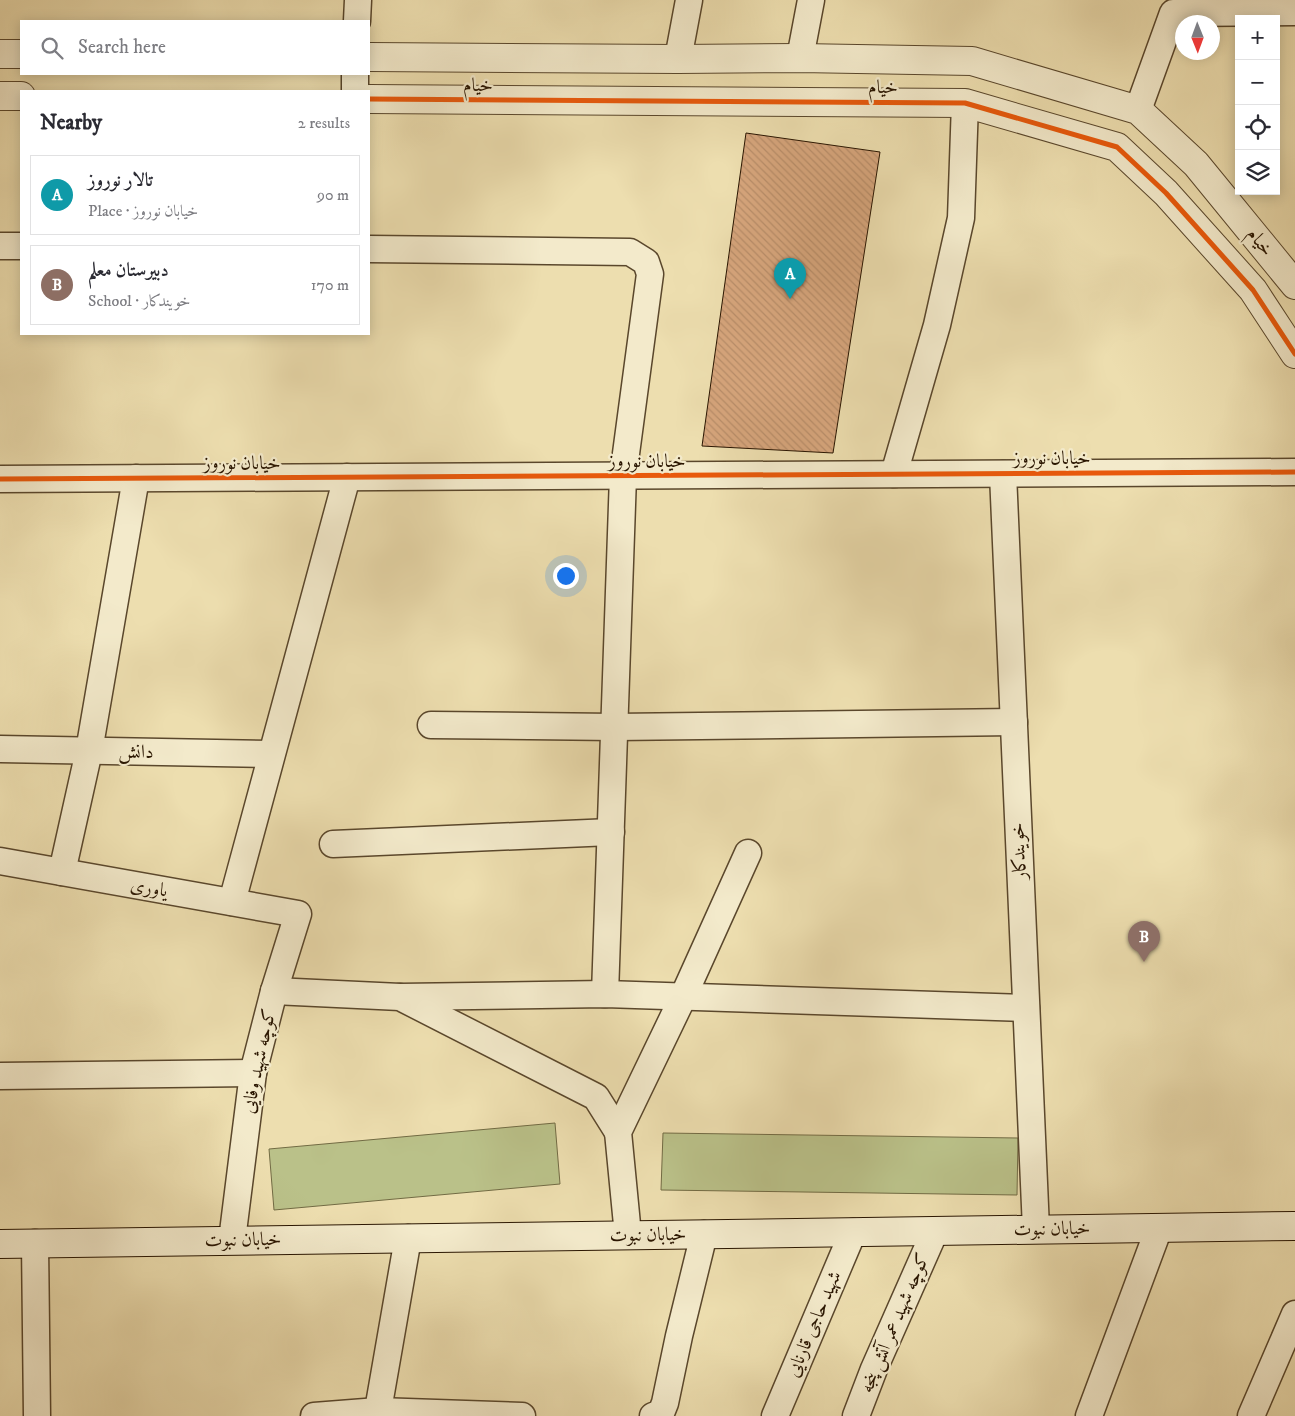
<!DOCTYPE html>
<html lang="en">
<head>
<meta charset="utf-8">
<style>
  :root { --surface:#fff; --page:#f7f7f7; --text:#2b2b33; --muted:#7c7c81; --line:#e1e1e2; --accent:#1a73e8 }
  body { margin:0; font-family:"IM FELL DW Pica",Amiri,serif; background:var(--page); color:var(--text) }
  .controls { position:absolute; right:15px; top:15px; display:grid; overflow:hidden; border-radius:0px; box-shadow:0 2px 12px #0003 }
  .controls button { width:45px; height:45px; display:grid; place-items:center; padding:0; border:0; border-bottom:1px solid var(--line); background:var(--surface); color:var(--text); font:25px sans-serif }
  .compass { position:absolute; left:1175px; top:15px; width:45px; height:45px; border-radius:50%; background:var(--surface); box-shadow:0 2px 12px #0003; rotate:179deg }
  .you { position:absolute; left:565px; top:575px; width:18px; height:18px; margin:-12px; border:4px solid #fff; border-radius:50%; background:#1a73e8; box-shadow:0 0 0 8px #1a73e833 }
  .badge { display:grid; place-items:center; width:32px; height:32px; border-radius:50%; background:var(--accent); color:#fff; font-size:16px; font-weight:700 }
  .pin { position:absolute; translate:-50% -41px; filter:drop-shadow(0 1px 2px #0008) }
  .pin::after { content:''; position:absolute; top:26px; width:18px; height:15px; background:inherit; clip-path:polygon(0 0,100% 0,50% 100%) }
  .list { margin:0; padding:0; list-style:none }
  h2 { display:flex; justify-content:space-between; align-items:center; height:65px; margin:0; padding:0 20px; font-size:21px }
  h2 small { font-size:16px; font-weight:400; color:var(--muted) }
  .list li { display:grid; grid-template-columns:32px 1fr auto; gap:15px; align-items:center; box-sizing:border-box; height:80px; margin:0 10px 10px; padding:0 10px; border:1px solid var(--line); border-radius:0px }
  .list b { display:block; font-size:19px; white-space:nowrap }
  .list p { margin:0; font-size:16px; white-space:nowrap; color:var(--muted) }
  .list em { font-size:16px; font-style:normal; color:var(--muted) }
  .icon { flex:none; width:28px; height:28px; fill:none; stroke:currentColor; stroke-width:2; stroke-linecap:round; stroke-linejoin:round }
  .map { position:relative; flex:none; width:1295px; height:1416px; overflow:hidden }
  .search { position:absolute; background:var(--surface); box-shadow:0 2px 12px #0003; left:20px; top:20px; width:350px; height:55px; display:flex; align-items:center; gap:12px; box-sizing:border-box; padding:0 18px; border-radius:0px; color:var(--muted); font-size:19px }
  .panel { position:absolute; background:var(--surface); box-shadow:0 2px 12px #0003; left:20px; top:90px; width:350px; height:245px; border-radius:0px }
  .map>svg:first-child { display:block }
</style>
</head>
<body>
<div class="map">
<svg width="1295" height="1416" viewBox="0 0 1295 1416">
  <defs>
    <pattern id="building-back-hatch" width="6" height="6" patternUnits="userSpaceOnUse" patternTransform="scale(1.25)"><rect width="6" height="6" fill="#d6a57c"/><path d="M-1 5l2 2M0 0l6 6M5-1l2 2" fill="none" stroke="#b88d69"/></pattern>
  </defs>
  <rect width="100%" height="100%" fill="#eddeaf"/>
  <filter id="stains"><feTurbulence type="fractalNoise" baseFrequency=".004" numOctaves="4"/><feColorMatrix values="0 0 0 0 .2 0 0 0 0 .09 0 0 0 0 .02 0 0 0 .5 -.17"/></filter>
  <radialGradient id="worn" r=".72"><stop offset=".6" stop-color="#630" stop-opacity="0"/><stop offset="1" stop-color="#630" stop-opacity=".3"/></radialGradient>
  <g fill="#bac189" stroke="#726b44">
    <polygon points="555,1123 560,1184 274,1210 269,1149"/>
    <polygon points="663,1133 1018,1138 1017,1195 661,1190"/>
  </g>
  <polygon fill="url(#building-back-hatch)" stroke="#291500" points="746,133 880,152 833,453 702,446"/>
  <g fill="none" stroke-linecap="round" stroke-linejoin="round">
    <g stroke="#5a472c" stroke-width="29">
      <g id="minor">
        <polyline points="357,21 358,0"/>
        <polyline points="800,58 811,0"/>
        <polyline points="678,59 689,0"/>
        <polyline points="355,91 355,74"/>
        <polyline points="1138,110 1173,13 1295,12"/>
        <polyline points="0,246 21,246"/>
        <polyline points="369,249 630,252 646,262 650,274 623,476 605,994"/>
        <polyline points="894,474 937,325 961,218 965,103"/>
        <polyline points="1003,474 1036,1229"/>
        <polyline points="0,479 1295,472"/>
        <polyline points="431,725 615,727 1014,722"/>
        <polyline points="0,749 271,754"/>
        <polyline points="333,844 611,832"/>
        <polyline points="0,861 298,914 274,991 253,1073 232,1240"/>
        <polyline points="62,872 89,751 136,478"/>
        <polyline points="232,902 347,477"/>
        <polyline points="274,991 400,997 596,1097 618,1132"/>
        <polyline points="400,997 605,994 1026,1008"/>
        <polyline points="0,1076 253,1073"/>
        <polyline points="628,1235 618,1132 683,997 748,853"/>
        <polyline points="35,1243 37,1416"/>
        <polyline points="314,1416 378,1411 522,1416"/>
        <polyline points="377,1416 408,1238"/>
        <polyline points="653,1416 661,1413 665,1403 679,1336 704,1234"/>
        <polyline points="775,1416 853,1232"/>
        <polyline points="856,1416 874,1369 935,1231"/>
        <polyline points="1089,1416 1159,1228"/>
        <polyline points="1251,1416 1295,1314"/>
      </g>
    </g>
    <g stroke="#5a472c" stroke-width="30">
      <g id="tertiary">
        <polyline points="0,54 21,54"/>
        <polyline points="369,57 678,59 800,58 972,61 1138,110 1196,164 1295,285"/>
        <polyline points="0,96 21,96"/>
        <polyline points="369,99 965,103 1117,147 1166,193 1253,290 1295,354"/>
      </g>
    </g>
    <g stroke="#291500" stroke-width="30">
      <polyline id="secondary" points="0,1244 1295,1226"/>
    </g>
    <use href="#minor" stroke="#f3eacb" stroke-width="26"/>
    <use href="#tertiary" stroke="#f3eacb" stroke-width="28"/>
    <use href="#secondary" stroke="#f3eacb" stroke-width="28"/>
    <g stroke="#f3eacb" stroke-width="8">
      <g id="cycleway">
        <polyline points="369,99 965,103 1117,147 1166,193 1253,290 1295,354"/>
        <polyline points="0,479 1295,472"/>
      </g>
    </g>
    <use href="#cycleway" stroke="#e8590c" stroke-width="5"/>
  </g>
  <g text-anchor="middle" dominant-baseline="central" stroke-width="4.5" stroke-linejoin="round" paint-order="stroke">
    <g font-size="19" fill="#291500" stroke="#f3eacb">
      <text x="478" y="85">خیام</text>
      <text x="883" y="87">خیام</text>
      <text transform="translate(1260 242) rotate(51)">خیام</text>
      <text x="1052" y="458">خیابان نوروز</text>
      <text x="647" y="461">خیابان نوروز</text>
      <text x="242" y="463">خیابان نوروز</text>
      <text transform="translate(136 752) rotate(1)">دانش</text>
      <text transform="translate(1019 851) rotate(-93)">خویندکار</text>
      <text transform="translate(149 888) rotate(10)">یاوری</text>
      <text transform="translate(259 1061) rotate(-78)">کوچه شهید وفایی</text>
      <text transform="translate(1052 1229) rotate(-1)">خیابان نبوت</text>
      <text transform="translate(648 1235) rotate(-1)">خیابان نبوت</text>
      <text transform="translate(243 1240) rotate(-1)">خیابان نبوت</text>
      <text transform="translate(895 1323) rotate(-67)">کوچه شهید عمر آتش پنجه</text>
      <text transform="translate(814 1324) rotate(-67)">شهید حاجی قارنایی</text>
    </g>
  </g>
  <rect width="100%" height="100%" filter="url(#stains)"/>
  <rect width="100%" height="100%" fill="url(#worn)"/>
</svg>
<div class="controls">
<button>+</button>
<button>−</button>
<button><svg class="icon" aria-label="locate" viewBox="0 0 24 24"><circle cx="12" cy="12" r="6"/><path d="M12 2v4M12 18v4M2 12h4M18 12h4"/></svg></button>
<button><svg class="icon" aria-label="layers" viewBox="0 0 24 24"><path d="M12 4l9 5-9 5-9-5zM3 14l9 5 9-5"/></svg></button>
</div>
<svg class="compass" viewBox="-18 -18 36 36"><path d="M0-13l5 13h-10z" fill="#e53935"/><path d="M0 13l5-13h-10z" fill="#7c7c81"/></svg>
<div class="you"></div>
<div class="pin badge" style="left:790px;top:299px;background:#0f9aa8">A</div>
<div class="pin badge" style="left:1144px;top:962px;background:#8d6e63">B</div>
<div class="search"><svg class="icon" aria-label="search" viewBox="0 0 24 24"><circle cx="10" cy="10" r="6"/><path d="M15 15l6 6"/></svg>Search here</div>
<section class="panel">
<h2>Nearby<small>2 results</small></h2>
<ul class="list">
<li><span class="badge" style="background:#0f9aa8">A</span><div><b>تالار نوروز</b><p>Place · خیابان نوروز</p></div><em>90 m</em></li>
<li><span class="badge" style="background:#8d6e63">B</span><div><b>دبیرستان معلم</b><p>School · خویندکار</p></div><em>170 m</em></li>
</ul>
</section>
</div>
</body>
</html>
